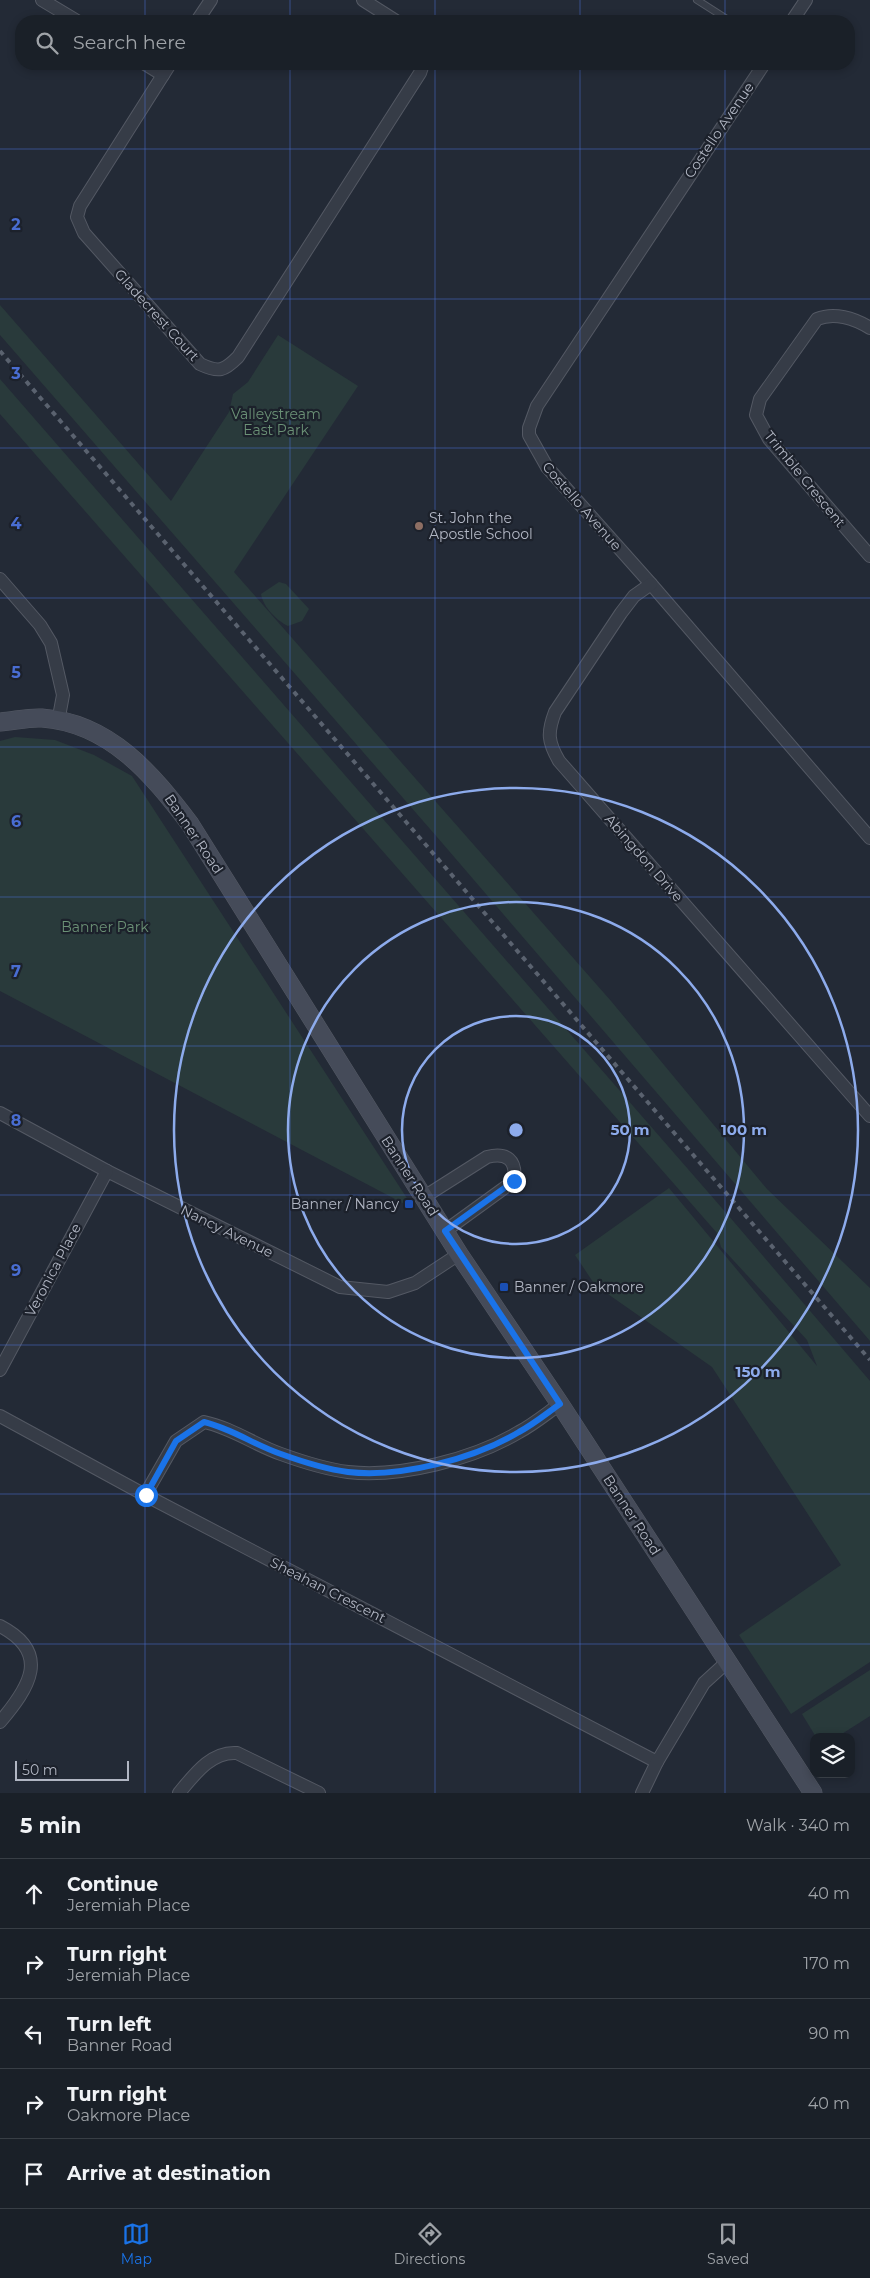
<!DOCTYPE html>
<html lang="en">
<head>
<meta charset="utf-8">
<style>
  :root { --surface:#1a2028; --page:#232830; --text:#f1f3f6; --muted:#9fa3a8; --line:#383e45; --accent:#1a73e8 }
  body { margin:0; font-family:Montserrat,sans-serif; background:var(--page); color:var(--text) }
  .controls { position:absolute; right:15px; bottom:15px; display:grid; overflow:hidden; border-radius:10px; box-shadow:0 2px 8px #0003 }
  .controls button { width:45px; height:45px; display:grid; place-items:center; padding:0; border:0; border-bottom:1px solid var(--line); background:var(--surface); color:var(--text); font:25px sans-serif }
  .scale { position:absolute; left:15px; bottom:12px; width:114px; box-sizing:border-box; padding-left:5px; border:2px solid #b1b6c3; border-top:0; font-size:14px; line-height:18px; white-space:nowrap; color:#b1b6c3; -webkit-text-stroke:4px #1c212b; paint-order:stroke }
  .stop { position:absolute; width:15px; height:15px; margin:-11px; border:4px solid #1a73e8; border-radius:50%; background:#fff }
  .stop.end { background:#1a73e8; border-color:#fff; box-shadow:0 1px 5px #0008 }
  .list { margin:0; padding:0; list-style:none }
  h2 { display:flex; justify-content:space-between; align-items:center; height:65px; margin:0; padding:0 20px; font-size:21px }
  h2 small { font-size:16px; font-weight:400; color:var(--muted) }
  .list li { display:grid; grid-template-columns:32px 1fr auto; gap:15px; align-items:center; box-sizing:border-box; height:70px; padding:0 20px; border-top:1px solid var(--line) }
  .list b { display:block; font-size:19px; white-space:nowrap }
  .list p { margin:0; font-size:16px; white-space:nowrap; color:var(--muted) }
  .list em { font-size:16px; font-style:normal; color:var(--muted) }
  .icon { flex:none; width:28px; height:28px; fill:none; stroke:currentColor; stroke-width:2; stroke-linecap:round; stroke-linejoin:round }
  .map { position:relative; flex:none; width:870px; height:1793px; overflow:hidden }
  .search { position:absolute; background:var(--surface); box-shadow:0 2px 8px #0003; left:15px; right:15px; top:15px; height:55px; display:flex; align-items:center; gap:12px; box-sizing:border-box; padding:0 18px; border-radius:20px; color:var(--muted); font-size:19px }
  .sheet { height:415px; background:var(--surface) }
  nav { display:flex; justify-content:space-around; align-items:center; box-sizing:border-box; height:70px; border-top:1px solid var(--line); background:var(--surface); font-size:14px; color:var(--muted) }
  nav a { display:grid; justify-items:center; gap:2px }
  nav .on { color:var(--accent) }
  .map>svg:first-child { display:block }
</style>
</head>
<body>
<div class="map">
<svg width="870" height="1793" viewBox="0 0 870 1793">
  <rect width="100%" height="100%" fill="#232a36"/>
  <g fill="#293a3b">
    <polygon points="0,305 171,501 229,412 233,394 248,382 278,335 358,386 234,572 611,1001 767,1189 870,1288 870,1341 437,837 0,335"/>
    <polygon points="0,379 728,1215 870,1381 870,1662 791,1714 739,1635 841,1565 712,1367 595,1285 575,1255 669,1188 817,1366 807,1340 721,1247 717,1233 0,414"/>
    <path d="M 279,582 L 286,584 L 309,609 L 302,621 L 288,626 C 277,621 263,607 261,594 Z"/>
    <polygon points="15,737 55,740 94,755 132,776 414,1209 0,991 0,741"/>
    <polygon points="870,1670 870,1716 837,1737 816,1737 802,1714"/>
  </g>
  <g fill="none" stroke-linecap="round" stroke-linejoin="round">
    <g stroke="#545964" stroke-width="8">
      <polyline id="lane" points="697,0 730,21"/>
    </g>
    <g stroke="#545964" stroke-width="14">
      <g id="street">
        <polyline points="42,0 77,21"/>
        <polyline points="363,0 396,21"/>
        <polyline points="197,21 211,0"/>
        <polyline points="792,21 806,0"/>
        <polyline points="145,64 163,75"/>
        <path d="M 170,64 L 80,206 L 77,217 L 84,233 L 200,364 C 219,373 224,371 238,357 L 420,73 L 423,64"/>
        <polyline points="764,64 537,406 529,428 529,435 547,467 651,584 870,838"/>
        <path d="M 870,328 C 854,318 834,312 817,319 L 760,399 L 756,415 L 769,439 L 870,556"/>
        <polyline points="0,579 40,625 51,643 63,695 58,722"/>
        <path d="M 651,584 L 634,596 L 621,613 L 555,712 C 547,733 548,742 559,761 L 870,1116"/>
        <polyline points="0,1113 107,1171 340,1287 388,1292 415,1283 459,1254"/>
        <path d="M 424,1197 L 487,1157 C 507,1152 517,1160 514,1181 L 445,1231"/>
        <polyline points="0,1370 107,1171"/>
        <polyline points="0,1416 145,1495 657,1762"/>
        <path d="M 145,1495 L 176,1441 L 204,1422 C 232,1428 255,1445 281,1454 C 303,1462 325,1469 348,1472 C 400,1478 474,1459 519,1432 C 534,1424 547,1413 560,1404"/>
        <path d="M 0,1626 C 52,1653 29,1688 0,1722"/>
        <path d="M 179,1793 C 194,1775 211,1751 237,1753 L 319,1793"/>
        <polyline points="642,1793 657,1762 704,1683 727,1662"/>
      </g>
    </g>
    <g stroke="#545964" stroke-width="19">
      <path id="secondary" d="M 0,722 C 14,721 29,717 42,718 C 110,723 152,774 190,824 L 459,1254 L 560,1404 L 813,1793"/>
    </g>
    <use href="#lane" stroke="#363c47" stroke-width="6"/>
    <use href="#street" stroke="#363c47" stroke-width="12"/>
    <use href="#secondary" stroke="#454b59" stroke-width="18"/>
    <polyline stroke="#5a626f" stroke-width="4" stroke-dasharray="5 5" stroke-linecap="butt" points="0,351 870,1360"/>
  </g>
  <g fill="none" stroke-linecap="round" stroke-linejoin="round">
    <path stroke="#1a73e8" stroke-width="6" d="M 146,1495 L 176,1441 L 204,1422 C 233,1429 254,1445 281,1454 C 303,1462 325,1469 348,1472 C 400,1478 474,1459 519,1432 C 534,1424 547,1413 560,1404 L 445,1231 L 514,1181"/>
  </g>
  <path fill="none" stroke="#496dd2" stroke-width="1" stroke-opacity="0.55" d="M 145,0 L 145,21M 290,0 L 290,21M 435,0 L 435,21M 580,0 L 580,21M 725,0 L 725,21M 145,64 L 145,1793M 290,64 L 290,1793M 435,64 L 435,1793M 580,64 L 580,1793M 725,64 L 725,1793M 0,149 L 870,149M 0,299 L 870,299M 0,448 L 870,448M 0,598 L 870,598M 0,747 L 870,747M 0,897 L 870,897M 0,1046 L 870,1046M 0,1195 L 870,1195M 0,1345 L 870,1345M 0,1494 L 870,1494M 0,1644 L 870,1644"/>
  <g fill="none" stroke="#8dabec" stroke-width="2.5">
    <circle cx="516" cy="1130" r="114"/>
    <circle cx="516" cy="1130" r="228"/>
    <circle cx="516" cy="1130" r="342"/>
  </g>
  <circle fill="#8d6e63" stroke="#1c212b" stroke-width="2" cx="419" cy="526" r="5"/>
  <g fill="#1a4fb4" stroke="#1c212b" stroke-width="2">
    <rect x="404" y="1199" width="10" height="10" rx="2.5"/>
    <rect x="499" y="1282" width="10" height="10" rx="2.5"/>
  </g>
  <g text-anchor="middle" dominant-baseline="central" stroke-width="4.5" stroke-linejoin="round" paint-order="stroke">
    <g font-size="14" fill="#b1b6c3" stroke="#1c212b">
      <text transform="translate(719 130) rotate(-56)">Costello Avenue</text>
      <text transform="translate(157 315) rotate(48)">Gladecrest Court</text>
      <text transform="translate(805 479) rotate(51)">Trimble Crescent</text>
      <text transform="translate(582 506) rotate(49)">Costello Avenue</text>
      <text transform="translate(194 834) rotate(56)">Banner Road</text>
      <text transform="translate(644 858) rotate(49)">Abingdon Drive</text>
      <text transform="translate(410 1176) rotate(57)">Banner Road</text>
      <text transform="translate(227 1231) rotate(26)">Nancy Avenue</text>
      <text transform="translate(53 1270) rotate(-62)">Veronica Place</text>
      <text transform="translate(632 1515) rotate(57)">Banner Road</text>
      <text transform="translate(328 1590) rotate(27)">Sheahan Crescent</text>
    </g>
    <g font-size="14" fill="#6b9176" stroke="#1c212b">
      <text x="276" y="414">Valleystream<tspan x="276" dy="16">East Park</tspan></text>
      <text x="105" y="927">Banner Park</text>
    </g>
    <g font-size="14" fill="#b1b6c3" stroke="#1c212b" text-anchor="start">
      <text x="429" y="518">St. John the<tspan x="429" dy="16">Apostle School</tspan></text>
      <text x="399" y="1204" text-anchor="end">Banner / Nancy</text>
      <text x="514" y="1287">Banner / Oakmore</text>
    </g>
  </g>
  <g font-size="16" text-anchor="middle" font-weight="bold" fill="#496dd2" stroke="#1c212b" stroke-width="4.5" stroke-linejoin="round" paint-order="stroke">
    <text x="16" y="230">2</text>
    <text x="16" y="379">3</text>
    <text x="16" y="529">4</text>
    <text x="16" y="678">5</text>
    <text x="16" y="827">6</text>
    <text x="16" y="977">7</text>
    <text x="16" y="1126">8</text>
    <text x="16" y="1276">9</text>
  </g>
  <circle cx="516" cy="1130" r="8" fill="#8dabec" stroke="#1c212b" stroke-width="2.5"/>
  <g font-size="15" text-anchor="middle" font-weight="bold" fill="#8dabec" stroke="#1c212b" stroke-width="4.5" stroke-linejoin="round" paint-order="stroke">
    <text x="630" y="1135">50 m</text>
    <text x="744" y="1135">100 m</text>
    <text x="758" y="1377">150 m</text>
  </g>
</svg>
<div class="controls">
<button><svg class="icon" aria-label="layers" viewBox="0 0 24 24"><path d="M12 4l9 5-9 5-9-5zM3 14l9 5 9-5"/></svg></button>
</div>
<div class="scale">50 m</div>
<div class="stop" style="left:146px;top:1495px"></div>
<div class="stop end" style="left:514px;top:1181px"></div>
<div class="search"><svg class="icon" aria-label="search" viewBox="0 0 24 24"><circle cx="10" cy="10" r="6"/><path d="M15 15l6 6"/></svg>Search here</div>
</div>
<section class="sheet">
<h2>5 min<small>Walk · 340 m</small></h2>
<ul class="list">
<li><svg class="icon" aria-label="ahead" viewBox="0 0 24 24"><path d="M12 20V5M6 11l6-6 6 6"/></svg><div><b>Continue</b><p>Jeremiah Place</p></div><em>40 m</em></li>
<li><svg class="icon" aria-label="right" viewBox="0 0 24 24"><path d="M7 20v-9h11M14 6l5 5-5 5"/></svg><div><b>Turn right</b><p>Jeremiah Place</p></div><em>170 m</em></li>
<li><svg class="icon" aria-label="left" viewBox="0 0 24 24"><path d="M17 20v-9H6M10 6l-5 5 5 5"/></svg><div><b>Turn left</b><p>Banner Road</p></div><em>90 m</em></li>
<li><svg class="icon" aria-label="right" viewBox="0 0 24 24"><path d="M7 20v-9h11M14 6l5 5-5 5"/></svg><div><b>Turn right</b><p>Oakmore Place</p></div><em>40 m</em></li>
<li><svg class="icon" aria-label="arrive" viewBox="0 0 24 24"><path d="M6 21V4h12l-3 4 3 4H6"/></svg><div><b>Arrive at destination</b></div></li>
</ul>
</section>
<nav>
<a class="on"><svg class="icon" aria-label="map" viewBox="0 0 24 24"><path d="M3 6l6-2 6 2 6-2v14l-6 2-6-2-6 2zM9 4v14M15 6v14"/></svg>Map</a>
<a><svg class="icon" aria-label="directions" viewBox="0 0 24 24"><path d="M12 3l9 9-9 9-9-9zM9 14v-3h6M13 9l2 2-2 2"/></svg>Directions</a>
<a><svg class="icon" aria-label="saved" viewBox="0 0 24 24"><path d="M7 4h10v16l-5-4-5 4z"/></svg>Saved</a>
</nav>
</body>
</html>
